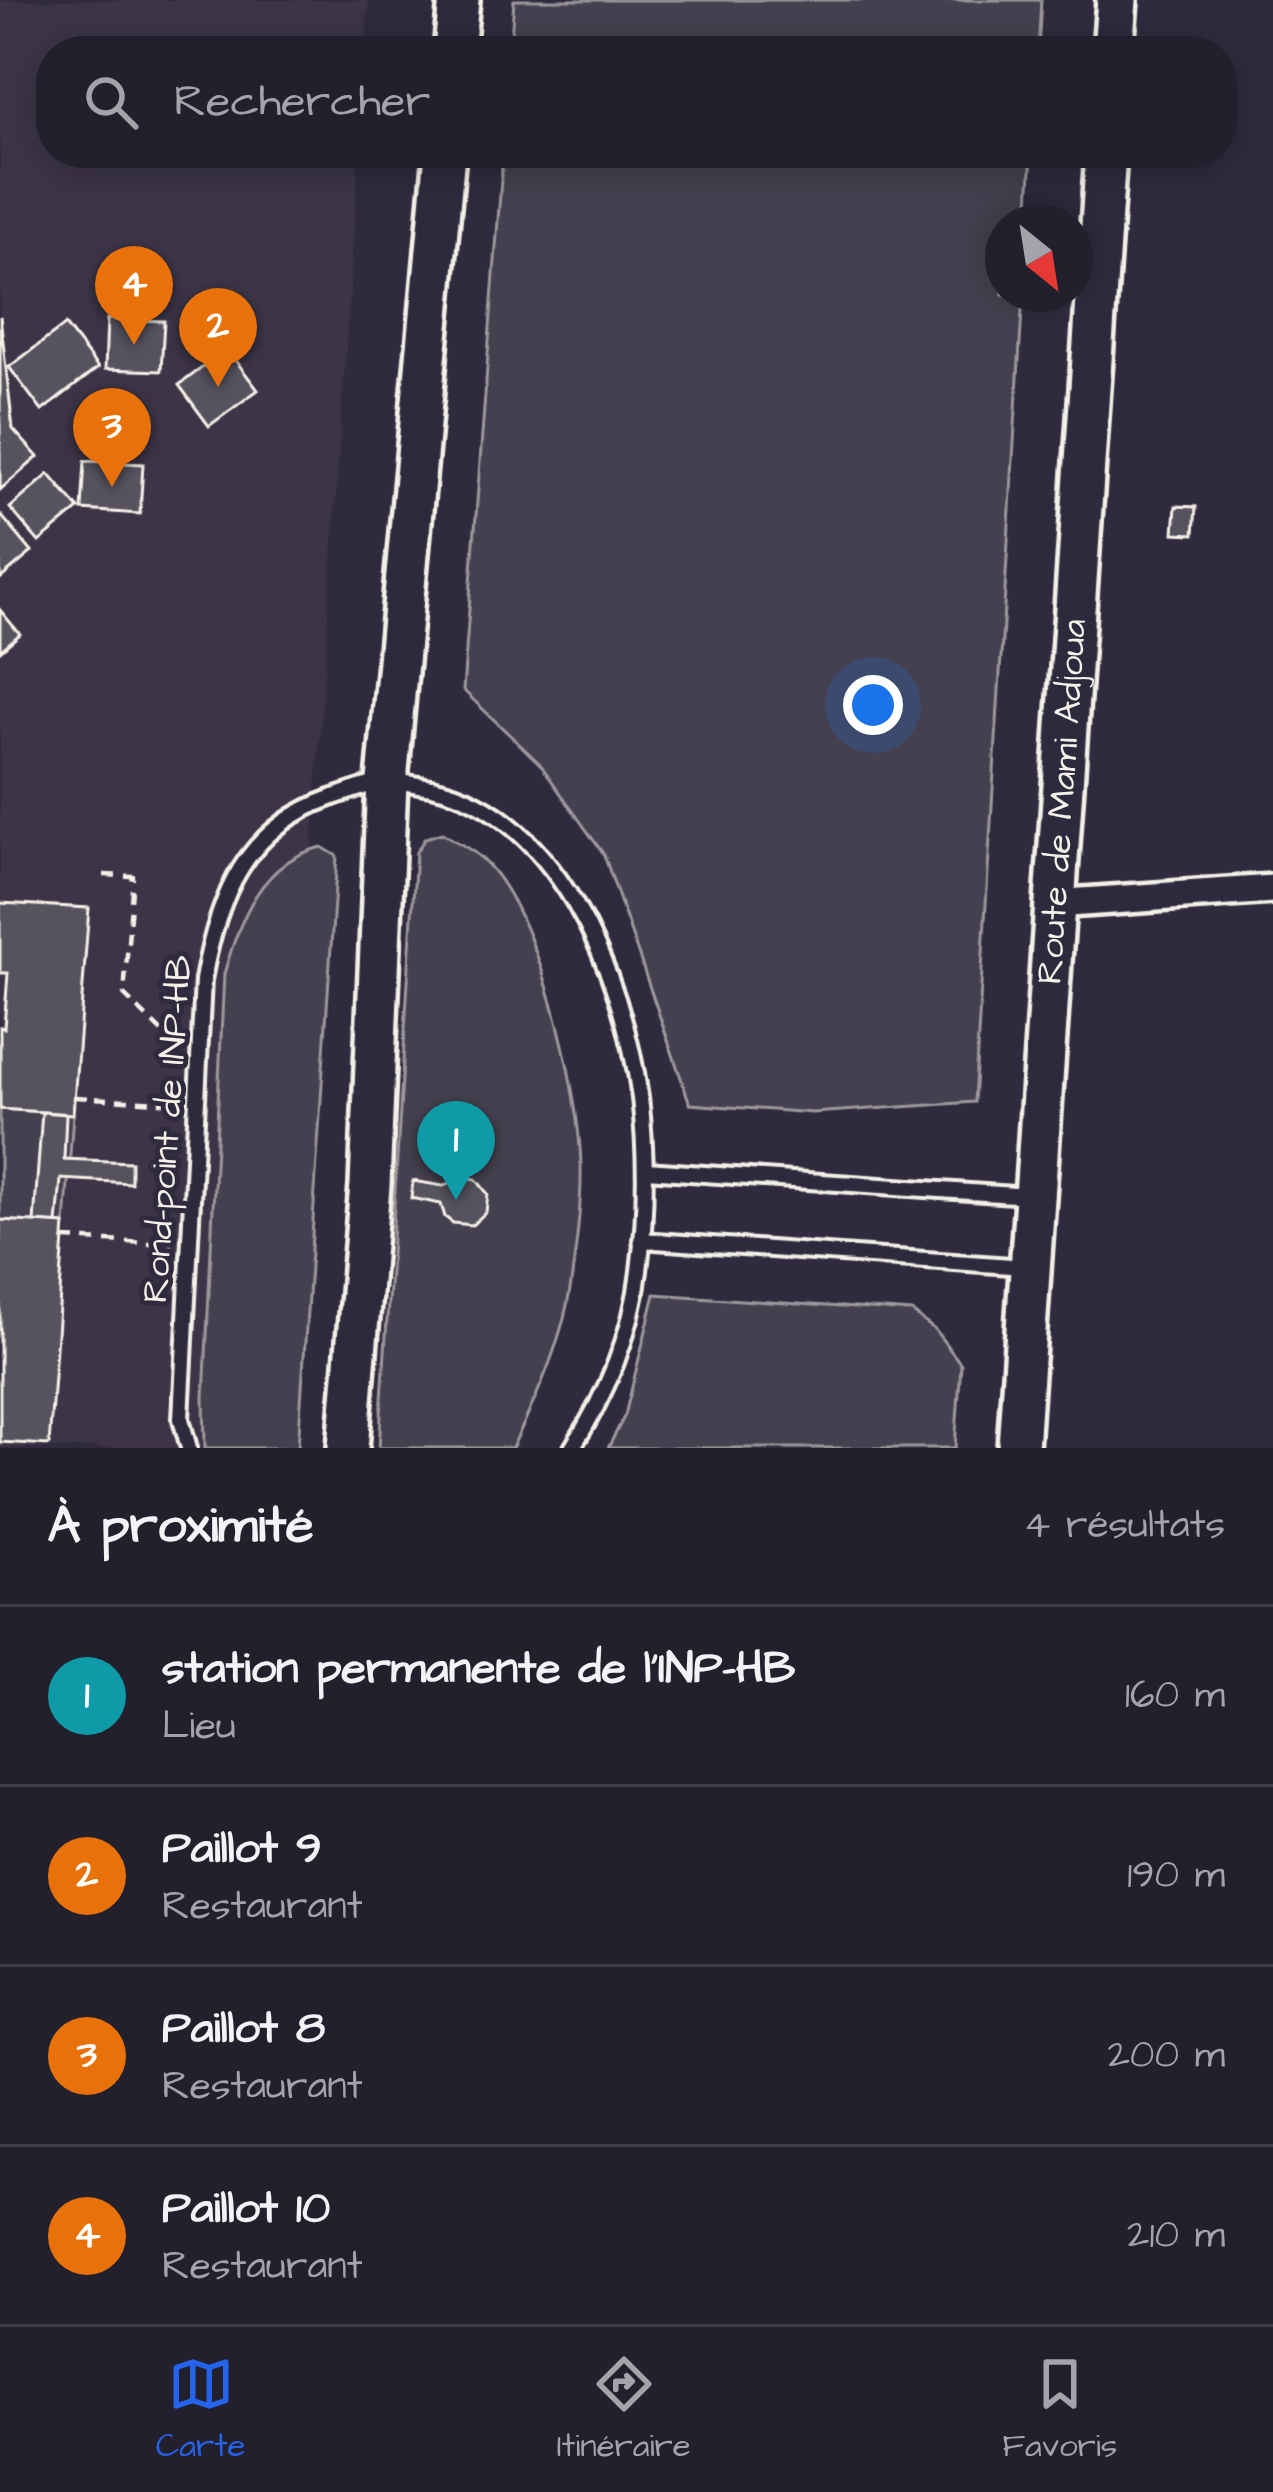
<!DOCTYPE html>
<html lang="fr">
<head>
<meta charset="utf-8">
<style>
  :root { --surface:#23202e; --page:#2b2836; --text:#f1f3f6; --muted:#a3a3aa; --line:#403e4a; --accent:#2563eb }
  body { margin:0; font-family:"Architects Daughter",sans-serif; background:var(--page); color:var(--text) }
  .compass { position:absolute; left:985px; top:204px; width:108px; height:108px; border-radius:50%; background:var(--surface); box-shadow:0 6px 30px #0003; rotate:150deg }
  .you { position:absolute; left:873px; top:705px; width:42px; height:42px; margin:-30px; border:9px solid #fff; border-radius:50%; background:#1a73e8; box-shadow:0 0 0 18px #1a73e833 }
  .badge { display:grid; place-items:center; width:78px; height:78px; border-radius:50%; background:var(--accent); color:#fff; font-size:39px; font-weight:700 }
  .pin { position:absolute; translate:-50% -99px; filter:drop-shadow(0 3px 6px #0008) }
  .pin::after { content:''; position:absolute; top:63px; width:42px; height:36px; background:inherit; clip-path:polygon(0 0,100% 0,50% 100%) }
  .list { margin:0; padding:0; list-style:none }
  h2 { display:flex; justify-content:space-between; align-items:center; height:156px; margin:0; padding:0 48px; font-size:51px }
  h2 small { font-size:39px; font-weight:400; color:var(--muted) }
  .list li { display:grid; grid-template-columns:78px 1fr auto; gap:36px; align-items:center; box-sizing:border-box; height:180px; padding:0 48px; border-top:3px solid var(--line) }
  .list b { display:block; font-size:45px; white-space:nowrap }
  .list p { margin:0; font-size:39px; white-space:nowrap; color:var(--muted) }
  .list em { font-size:39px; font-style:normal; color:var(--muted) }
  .icon { flex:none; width:66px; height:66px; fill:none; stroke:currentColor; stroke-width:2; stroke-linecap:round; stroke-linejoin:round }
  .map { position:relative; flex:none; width:1273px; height:1448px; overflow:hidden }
  .search { position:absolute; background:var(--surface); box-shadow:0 6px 30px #0003; left:36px; right:36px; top:36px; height:132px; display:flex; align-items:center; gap:30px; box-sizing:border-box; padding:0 42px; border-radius:48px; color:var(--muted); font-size:45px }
  .sheet { height:876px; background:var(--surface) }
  nav { display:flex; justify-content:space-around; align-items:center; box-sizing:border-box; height:168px; border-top:3px solid var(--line); background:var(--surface); font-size:33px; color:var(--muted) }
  nav a { display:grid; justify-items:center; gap:6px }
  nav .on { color:var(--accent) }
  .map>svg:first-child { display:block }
</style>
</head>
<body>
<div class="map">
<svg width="1273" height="1448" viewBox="0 0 1273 1448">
  <rect width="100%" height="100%" fill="#2f2a3d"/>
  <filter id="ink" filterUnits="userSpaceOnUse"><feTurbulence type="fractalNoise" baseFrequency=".00833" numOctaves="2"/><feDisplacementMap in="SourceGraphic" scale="24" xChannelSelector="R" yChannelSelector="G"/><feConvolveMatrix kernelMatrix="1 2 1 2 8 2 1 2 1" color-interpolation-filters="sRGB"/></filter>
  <g filter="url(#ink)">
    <polygon fill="#3b3647" points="0,0 369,0 365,51 51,51 51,153 359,153 272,1448 0,1448"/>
    <g fill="#454050" stroke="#9c989c" stroke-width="3">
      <polygon points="514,0 1041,0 1038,51 510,51"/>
      <polygon points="503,153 1032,153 1028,222 1003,222 1003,294 1023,294 974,1102 812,1113 690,1104 604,855 540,764 463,690"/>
      <path d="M 442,833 C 455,841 470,848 481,858 C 539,908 579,1090 581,1166 C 582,1201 577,1241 572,1276 C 565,1335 538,1395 512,1448 L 379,1448 L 416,852 L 425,838 Z"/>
      <path d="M 322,847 L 337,856 L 298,1448 L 205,1448 L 204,1398 L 224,974 C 239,920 262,860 322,847 Z"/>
      <polygon points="0,1109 73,1114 65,1224 0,1220"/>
      <polygon points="655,1294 912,1312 935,1330 961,1364 955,1448 608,1448 625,1415"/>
    </g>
    <g fill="#56525f" stroke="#f4f1e8" stroke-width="3">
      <polygon points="0,316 13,429 38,457 0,490"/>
      <polygon points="107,319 164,321 161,371 105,369"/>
      <polygon points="65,325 98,368 42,411 9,367"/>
      <polygon points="227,349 258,390 209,426 179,385"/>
      <polygon points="85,461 143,464 140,514 82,510"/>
      <polygon points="49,474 79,509 39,542 10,508"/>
      <polygon points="1176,506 1196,507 1194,534 1174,533"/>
      <polygon points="0,514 32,552 0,579"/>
      <polygon points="0,610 20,634 0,651"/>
      <polygon points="0,903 89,908 73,1114 0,1109 0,1027 4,1028 8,973 0,973"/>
      <polygon points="42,1112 66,1114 64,1159 131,1162 131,1183 61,1179 57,1224 34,1222"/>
      <polygon points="467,1177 476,1179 488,1194 486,1212 472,1225 453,1223 445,1217 441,1204 411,1198 413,1181 443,1186"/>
      <polygon points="0,1220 65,1224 49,1445 0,1442"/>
    </g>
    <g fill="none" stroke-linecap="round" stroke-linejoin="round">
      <g stroke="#f4f1e8" stroke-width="22">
        <g id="lane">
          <polyline points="646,1170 1029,1196"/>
          <polyline points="641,1240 1025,1267"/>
          <path d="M 189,1448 L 181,1419 L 203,980 C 218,896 245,828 331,798 C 348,792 366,785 383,782 C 395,780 408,783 419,785 C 555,802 624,978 640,1098 C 647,1155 646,1214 639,1271 C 632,1333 606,1396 572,1448"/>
        </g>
      </g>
      <g stroke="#f4f1e8" stroke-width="36">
        <polyline id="street" points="1053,904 1273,889"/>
      </g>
      <g stroke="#f4f1e8" stroke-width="48">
        <g id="secondary">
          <polyline points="454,51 459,0"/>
          <polyline points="1113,51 1117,0"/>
          <polyline points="348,1448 370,1185 387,781 445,153"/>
          <path id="s1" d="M 1018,1448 L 1106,153"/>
        </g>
      </g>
      <g stroke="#f4f1e8" stroke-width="4.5" stroke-dasharray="12 9" stroke-linecap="butt">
        <polyline points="104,875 133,876 124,995 181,1051"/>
        <polyline points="75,1097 177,1103"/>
        <polyline points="64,1239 172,1244"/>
      </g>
      <use href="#lane" stroke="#2f2a3d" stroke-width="14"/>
      <use href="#street" stroke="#2f2a3d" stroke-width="27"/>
      <use href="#secondary" stroke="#2f2a3d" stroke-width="39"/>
    </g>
  </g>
  <g text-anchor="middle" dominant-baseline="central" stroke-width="10" stroke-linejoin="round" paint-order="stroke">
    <g font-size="36" fill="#f4f1e8" stroke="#2f2a3d">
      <text stroke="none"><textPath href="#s1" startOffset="648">Route de Mami Adjoua</textPath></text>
      <text transform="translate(168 1129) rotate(-86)">Rond-point de INP-HB</text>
    </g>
  </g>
</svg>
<svg class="compass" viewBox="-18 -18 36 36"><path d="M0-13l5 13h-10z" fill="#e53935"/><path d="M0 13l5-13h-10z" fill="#a3a3aa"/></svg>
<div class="you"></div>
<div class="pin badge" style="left:456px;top:1200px;background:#0f9aa8">1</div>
<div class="pin badge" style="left:218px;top:387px;background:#e8710a">2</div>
<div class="pin badge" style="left:112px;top:487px;background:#e8710a">3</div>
<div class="pin badge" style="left:134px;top:345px;background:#e8710a">4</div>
<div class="search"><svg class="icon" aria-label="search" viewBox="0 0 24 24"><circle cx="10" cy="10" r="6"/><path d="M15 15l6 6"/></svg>Rechercher</div>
</div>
<section class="sheet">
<h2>À proximité<small>4 résultats</small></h2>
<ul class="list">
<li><span class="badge" style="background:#0f9aa8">1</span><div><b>station permanente de l'INP-HB</b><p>Lieu</p></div><em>160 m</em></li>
<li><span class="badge" style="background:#e8710a">2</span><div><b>Paillot 9</b><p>Restaurant</p></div><em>190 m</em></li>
<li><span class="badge" style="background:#e8710a">3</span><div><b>Paillot 8</b><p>Restaurant</p></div><em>200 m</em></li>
<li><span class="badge" style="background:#e8710a">4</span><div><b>Paillot 10</b><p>Restaurant</p></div><em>210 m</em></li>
</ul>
</section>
<nav>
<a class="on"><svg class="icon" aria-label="map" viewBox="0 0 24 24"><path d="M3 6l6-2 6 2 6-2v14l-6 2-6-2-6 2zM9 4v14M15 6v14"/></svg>Carte</a>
<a><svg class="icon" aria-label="directions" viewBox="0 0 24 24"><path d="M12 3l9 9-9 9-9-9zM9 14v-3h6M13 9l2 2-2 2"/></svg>Itinéraire</a>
<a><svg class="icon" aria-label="saved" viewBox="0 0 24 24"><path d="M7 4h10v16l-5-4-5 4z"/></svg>Favoris</a>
</nav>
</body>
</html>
